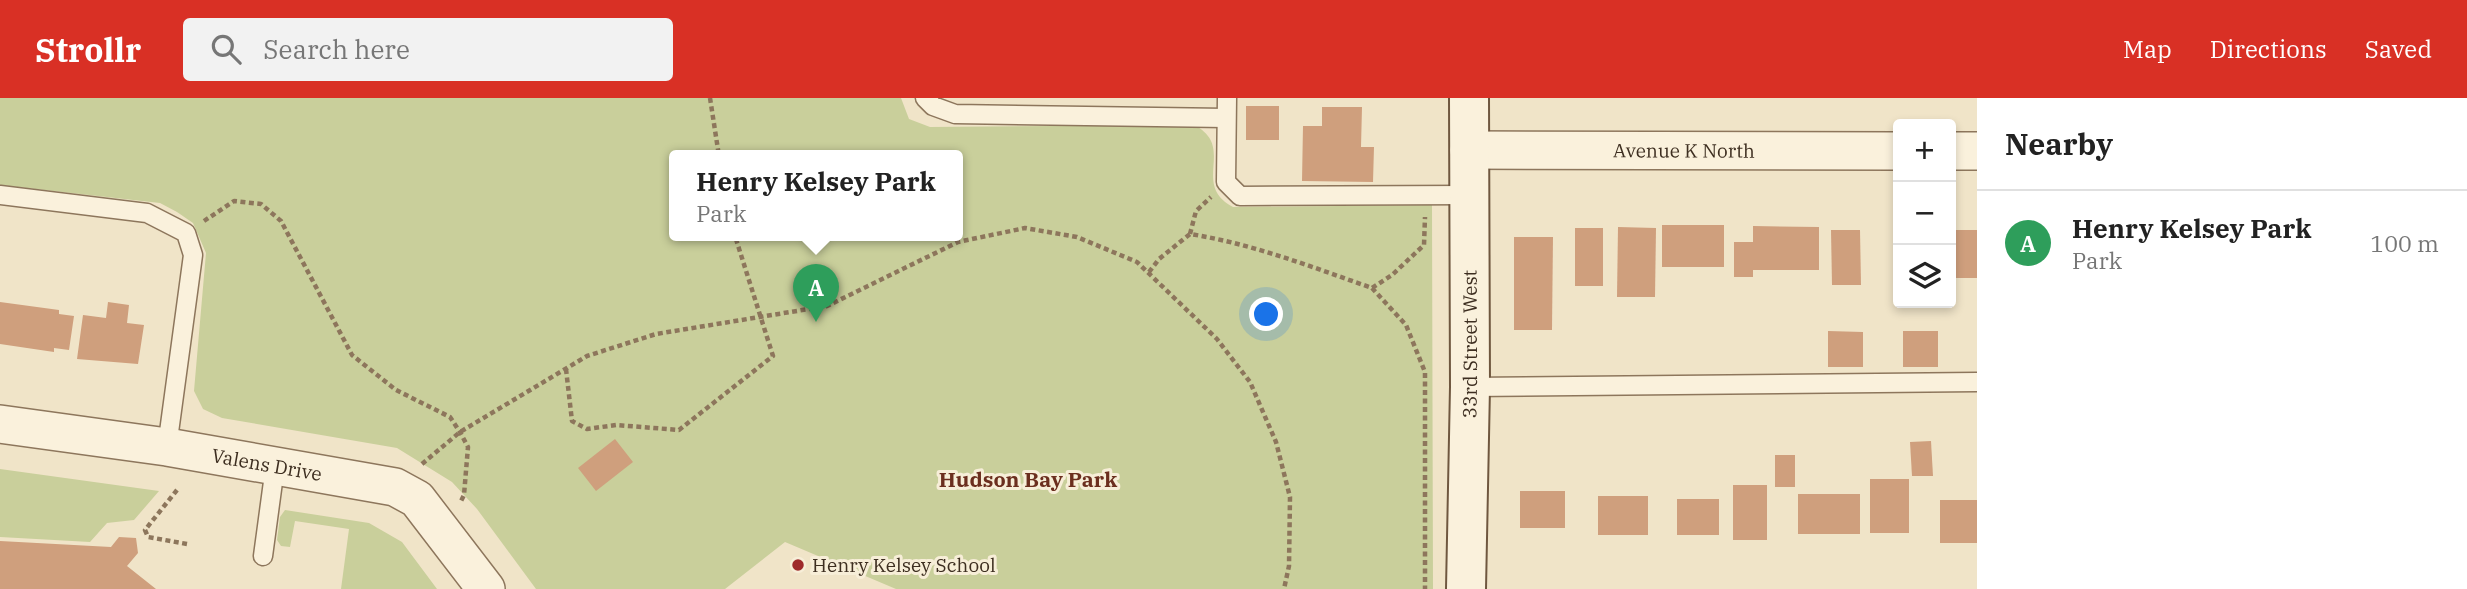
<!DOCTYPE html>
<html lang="en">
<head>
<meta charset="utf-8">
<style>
  :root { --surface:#fff; --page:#f2f2f2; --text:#222; --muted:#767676; --line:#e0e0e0; --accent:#d93025 }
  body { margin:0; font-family:"IBM Plex Serif",serif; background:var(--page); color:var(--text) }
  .controls { position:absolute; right:21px; top:21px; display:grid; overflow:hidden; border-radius:7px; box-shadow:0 4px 10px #0003 }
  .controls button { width:63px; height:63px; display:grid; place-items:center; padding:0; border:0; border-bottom:2px solid var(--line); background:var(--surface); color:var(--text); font:35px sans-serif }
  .you { position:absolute; left:1267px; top:217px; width:24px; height:24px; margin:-18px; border:5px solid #fff; border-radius:50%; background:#1a73e8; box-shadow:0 0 0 10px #1a73e833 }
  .badge { display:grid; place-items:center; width:46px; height:46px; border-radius:50%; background:var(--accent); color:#fff; font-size:23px; font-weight:700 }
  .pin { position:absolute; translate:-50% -58px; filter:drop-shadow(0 2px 4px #0008) }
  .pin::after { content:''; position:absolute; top:37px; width:24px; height:21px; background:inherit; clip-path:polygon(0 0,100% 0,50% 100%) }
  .popup { position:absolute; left:669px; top:52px; width:294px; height:91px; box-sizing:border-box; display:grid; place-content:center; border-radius:7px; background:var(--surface); filter:drop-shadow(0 2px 5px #0005); font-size:23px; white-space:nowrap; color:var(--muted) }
  .popup b { font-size:26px; color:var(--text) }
  .popup::after { content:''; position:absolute; left:50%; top:100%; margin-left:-14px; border:14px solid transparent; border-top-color:var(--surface) }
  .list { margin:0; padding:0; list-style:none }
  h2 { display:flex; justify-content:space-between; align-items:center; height:91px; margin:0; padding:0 28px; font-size:30px }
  h2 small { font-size:23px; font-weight:400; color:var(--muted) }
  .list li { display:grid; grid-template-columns:46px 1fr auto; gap:21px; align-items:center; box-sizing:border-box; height:105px; padding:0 28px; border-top:2px solid var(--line) }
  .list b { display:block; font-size:26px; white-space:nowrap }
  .list p { margin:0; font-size:23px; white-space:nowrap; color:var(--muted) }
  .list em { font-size:23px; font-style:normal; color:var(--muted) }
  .icon { flex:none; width:38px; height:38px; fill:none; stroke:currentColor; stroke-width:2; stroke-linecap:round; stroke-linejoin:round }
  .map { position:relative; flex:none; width:1977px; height:491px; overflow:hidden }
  header { display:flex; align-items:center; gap:42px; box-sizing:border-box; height:98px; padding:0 35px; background:var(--accent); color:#fff }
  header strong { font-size:33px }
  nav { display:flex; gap:38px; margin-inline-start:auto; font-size:24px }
  .search { width:490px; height:63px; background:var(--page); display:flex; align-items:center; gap:18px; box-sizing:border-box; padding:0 24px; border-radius:7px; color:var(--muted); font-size:26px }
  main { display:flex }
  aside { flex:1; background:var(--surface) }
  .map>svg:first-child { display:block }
</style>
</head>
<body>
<header>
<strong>Strollr</strong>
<div class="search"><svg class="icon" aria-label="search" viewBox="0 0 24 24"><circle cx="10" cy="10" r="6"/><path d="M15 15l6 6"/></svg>Search here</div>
<nav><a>Map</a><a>Directions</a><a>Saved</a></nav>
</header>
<main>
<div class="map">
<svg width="1977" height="491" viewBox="0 0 1977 491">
  <rect width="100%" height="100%" fill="#f0e4c8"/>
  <g fill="#c9cf9b" fill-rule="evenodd">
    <path d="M 0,0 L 901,0 L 909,21 L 930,29 L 1194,27 C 1237,49 1190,86 1233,109 L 1432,107 L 1433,491 L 896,491 L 785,444 L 725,491 L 536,491 L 477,411 L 452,384 L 397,350 L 222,320 L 203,311 L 194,293 L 206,155 L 193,125 L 177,114 L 160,105 L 0,87 ZM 674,58 L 958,58 L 958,138 L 674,138 Z"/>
    <polygon points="0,371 159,393 134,422 107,425 90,444 0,439"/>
    <polygon points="285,412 369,425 402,444 437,491 341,491 349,431 295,423 290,449 281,448 277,442 280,419"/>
  </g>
  <g fill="#cf9f7d">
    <rect x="1246" y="8" width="33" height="34"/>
    <polygon points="1322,9 1362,9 1361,49 1374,49 1373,84 1302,83 1303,28 1322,28"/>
    <rect x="1662" y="127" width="62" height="42"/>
    <polygon points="1753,128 1819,129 1819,172 1753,172 1753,179 1734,179 1734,144 1753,144"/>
    <polygon points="1618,129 1656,130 1655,199 1617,199"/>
    <rect x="1575" y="130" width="28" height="58"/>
    <polygon points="1831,132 1860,132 1861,187 1832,187"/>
    <rect x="1951" y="132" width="26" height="48"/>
    <polygon points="1514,139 1553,139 1552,232 1514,232"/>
    <polygon points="0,204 59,212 59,216 74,218 69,252 54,250 54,254 0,246"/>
    <polygon points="108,204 129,207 127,225 144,227 138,266 77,261 83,217 106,220"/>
    <polygon points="1828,233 1863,234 1863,269 1828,269"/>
    <rect x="1903" y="233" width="35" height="36"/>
    <polygon points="615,341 633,364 596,393 578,370"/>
    <polygon points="1931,343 1933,378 1912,378 1910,344"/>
    <rect x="1775" y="357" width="20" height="32"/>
    <rect x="1870" y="381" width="39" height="54"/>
    <rect x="1733" y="387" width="34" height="55"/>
    <rect x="1520" y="393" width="45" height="37"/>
    <rect x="1798" y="396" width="62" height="40"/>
    <rect x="1598" y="398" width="50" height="39"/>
    <rect x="1677" y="401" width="42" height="36"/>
    <rect x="1940" y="402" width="37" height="43"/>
    <polygon points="119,439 136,440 138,455 127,468 156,491 0,491 0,443 111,449"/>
  </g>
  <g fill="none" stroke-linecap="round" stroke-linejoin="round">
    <g stroke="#8d765c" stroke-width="21">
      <g id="service">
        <polyline points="925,0 933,8 955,16 1226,20"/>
        <polyline points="1227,0 1226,84 1240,98 1470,97"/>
        <polyline points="0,97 147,115 186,135 193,157 167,349"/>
        <polyline points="1470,289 1977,284"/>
        <polyline points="263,458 275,369"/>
      </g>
    </g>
    <g stroke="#8d765c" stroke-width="40">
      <g id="minor">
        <path id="s1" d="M 1469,52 L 1898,53"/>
        <polyline points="1951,53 1977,53"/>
        <path id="s2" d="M 0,326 L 167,349 L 395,389 L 417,401 L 486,491"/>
      </g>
    </g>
    <g stroke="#6f573f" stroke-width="42">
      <g id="secondary">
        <path id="s3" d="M 1466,491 L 1470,289 L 1469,0"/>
      </g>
    </g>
    <g stroke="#8d765c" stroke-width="4.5" stroke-dasharray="5 3.5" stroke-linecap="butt">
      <polyline points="710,0 719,58"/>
      <polyline points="204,123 234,103 261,106 281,123 352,257 396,292 450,319 460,334 468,349 464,397 460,405"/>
      <polyline points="1190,136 1196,113 1211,99"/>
      <path d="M 1149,174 L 1159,161 L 1190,136 C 1253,146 1312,169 1372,190 L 1392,177 L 1424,147 L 1425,119"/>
      <polyline points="1372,190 1406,227 1425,274 1425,491"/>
      <polyline points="566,271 572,323 587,331 616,327 679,332 773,258 735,138"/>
      <polyline points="422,366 460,334 587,258 656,236 827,208 958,144 1025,130 1077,139 1137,164 1217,241 1250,284 1276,344 1290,399 1289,468 1284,491"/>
      <polyline points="177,392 145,432 148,439 187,446"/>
    </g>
    <use href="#service" stroke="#faf1dc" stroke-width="18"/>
    <use href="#minor" stroke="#faf1dc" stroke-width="37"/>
    <use href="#secondary" stroke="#faf1dc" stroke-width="38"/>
  </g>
  <circle fill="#9e2a2b" stroke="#f7eed8" stroke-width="2.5" cx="798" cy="467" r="7"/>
  <g text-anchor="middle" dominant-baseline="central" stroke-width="6" stroke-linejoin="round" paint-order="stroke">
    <g font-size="19" fill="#3d2e20" stroke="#f7eed8">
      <text stroke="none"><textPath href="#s1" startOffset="215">Avenue K North</textPath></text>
      <text stroke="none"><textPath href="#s3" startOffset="245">33rd Street West</textPath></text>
      <text stroke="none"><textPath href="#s2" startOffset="270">Valens Drive</textPath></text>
    </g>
    <g font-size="19" fill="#3d2e20" stroke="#f7eed8" text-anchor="start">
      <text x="812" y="467">Henry Kelsey School</text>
    </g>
    <g font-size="21" font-weight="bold" fill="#6b2e1e" stroke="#f7eed8">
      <text x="1028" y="381">Hudson Bay Park</text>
    </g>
  </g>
</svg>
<div class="controls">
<button>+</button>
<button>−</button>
<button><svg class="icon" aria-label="layers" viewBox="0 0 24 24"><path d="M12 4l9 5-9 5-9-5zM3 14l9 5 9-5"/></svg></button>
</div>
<div class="you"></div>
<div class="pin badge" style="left:816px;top:224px;background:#2e9e5b">A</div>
<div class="popup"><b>Henry Kelsey Park</b>Park</div>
</div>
<aside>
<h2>Nearby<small></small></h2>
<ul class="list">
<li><span class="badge" style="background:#2e9e5b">A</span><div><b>Henry Kelsey Park</b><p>Park</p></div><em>100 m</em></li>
</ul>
</aside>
</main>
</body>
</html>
